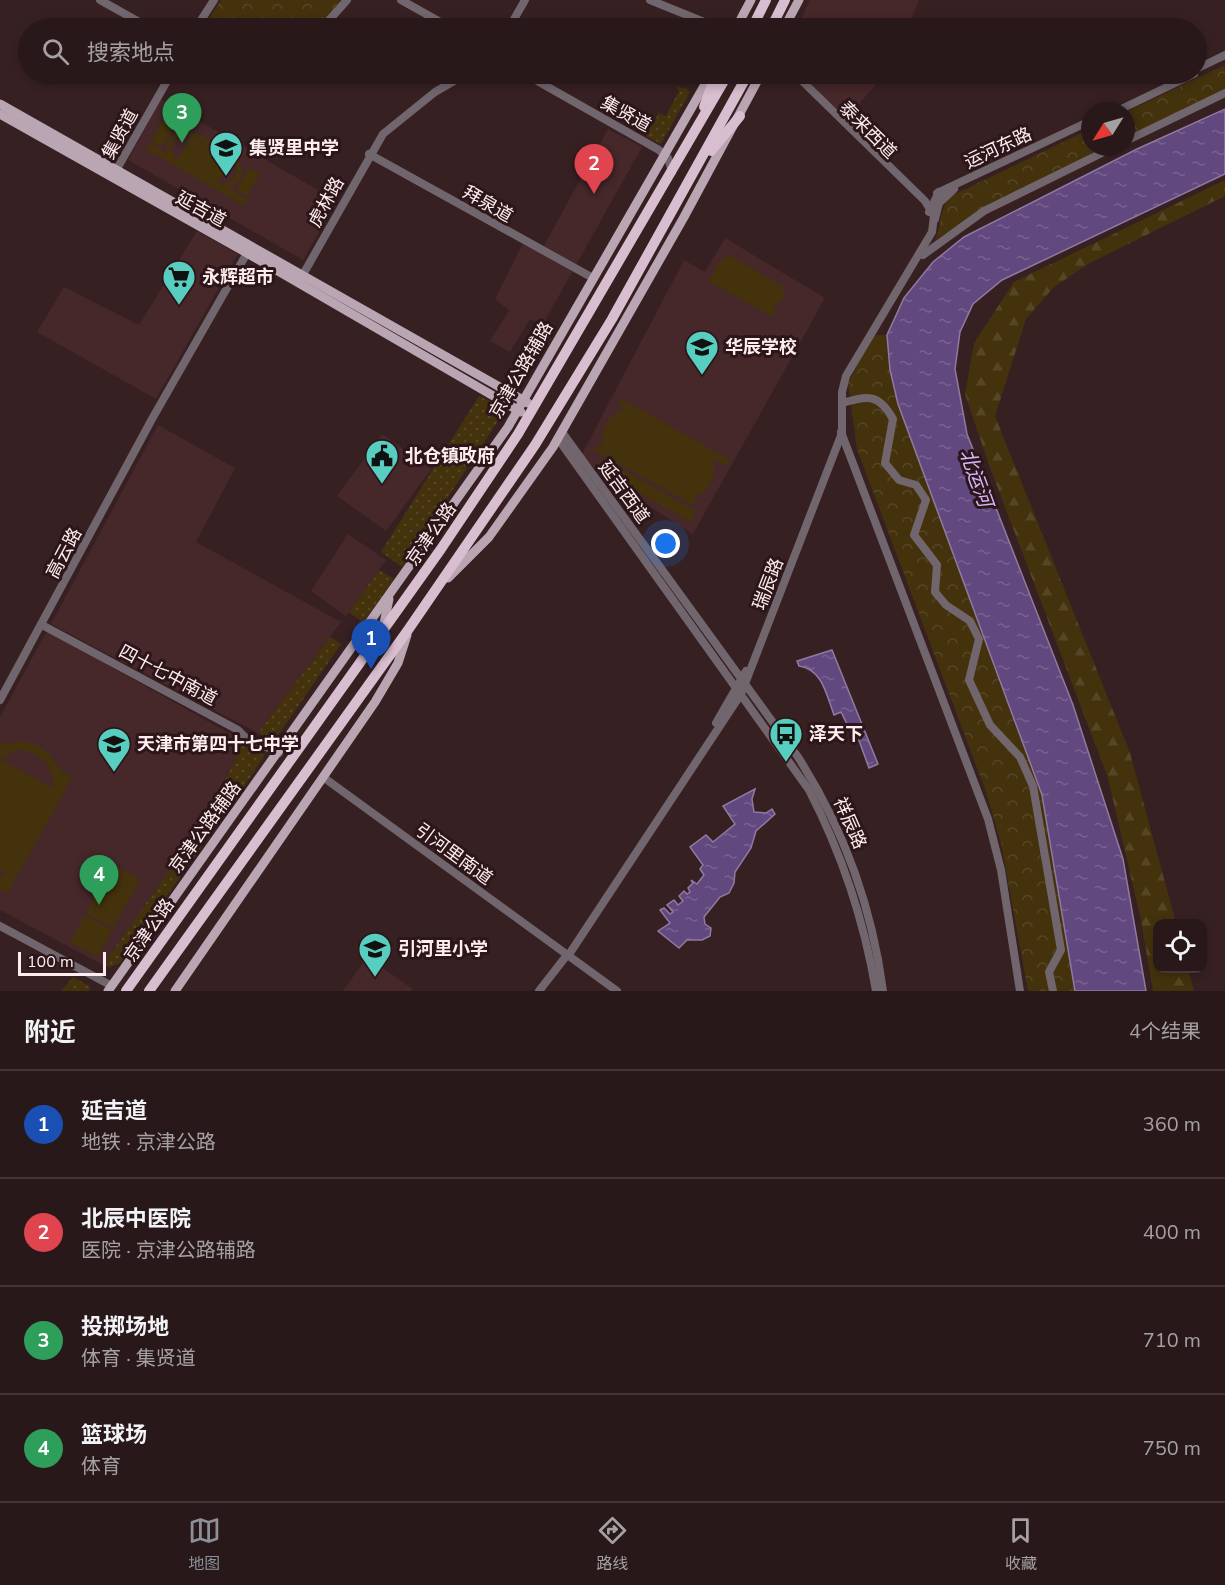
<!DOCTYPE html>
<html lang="zh">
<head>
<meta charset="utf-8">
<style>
  :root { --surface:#29181a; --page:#312123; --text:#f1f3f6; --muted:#a5a0a2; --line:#453739; --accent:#8c9099 }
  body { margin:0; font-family:"Nunito Sans","Noto Sans SC",sans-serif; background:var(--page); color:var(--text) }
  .controls { position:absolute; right:18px; bottom:18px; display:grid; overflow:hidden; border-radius:12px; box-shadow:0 3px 9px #0003 }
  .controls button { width:54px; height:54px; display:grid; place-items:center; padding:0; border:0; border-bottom:2px solid var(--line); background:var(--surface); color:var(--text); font:30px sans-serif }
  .compass { position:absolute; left:1081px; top:102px; width:54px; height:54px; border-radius:50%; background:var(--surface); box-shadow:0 3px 9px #0003; rotate:233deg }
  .scale { position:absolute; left:18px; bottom:15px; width:88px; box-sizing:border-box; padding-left:6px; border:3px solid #feedee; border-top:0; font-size:16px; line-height:21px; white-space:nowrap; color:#feedee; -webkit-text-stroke:4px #2d1619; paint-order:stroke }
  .you { position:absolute; left:666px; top:544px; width:21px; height:21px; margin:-15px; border:4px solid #fff; border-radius:50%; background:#1a73e8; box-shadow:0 0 0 9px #1a73e833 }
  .badge { display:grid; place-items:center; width:39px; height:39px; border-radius:50%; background:var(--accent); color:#fff; font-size:20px; font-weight:700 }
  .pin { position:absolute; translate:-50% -50px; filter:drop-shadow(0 2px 3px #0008) }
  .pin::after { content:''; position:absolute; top:32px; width:21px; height:18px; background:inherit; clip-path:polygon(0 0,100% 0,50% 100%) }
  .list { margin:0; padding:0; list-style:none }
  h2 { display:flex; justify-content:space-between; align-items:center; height:78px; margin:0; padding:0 24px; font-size:26px }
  h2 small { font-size:20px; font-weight:400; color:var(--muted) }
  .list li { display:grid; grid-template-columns:39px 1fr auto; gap:18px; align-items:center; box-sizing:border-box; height:108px; padding:0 24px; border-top:2px solid var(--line) }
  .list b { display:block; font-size:22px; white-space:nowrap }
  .list p { margin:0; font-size:20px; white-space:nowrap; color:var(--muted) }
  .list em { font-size:20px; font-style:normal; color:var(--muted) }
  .icon { flex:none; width:33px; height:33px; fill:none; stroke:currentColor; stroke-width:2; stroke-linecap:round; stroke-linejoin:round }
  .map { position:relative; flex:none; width:1225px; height:991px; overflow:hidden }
  .search { position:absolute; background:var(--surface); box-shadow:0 3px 9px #0003; left:18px; right:18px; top:18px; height:66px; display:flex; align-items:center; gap:15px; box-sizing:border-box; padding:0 21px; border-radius:33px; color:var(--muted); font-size:22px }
  .sheet { height:510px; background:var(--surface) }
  nav { display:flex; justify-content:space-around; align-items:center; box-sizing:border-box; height:84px; border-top:2px solid var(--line); background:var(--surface); font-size:16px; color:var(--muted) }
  nav a { display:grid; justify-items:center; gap:3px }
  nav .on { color:var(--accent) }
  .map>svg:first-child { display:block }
</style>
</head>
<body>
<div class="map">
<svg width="1225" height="991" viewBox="0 0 1225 991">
  <defs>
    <pattern id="grass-dots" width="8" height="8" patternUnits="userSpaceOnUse" patternTransform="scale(1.5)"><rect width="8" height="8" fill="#44320d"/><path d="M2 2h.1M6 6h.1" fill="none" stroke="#574625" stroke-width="1.8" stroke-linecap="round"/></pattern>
    <pattern id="forest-firs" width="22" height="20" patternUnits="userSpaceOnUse" patternTransform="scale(1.5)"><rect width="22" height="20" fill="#44320d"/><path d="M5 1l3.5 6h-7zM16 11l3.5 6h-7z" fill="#574625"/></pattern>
    <pattern id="park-crowns" width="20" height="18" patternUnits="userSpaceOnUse" patternTransform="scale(1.5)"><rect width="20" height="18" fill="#44320d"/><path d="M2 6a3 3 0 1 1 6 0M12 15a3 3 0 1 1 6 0" fill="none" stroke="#574625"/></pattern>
    <pattern id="water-ripples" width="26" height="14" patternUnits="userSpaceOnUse" patternTransform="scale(1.5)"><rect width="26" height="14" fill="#61487f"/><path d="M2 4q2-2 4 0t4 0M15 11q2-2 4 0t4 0" fill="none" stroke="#796391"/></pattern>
  </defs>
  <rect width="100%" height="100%" fill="#372022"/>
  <g fill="#46272a">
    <polygon points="810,0 919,0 907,28 797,28"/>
    <polygon points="801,74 885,74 846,119"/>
    <polygon points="161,99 337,201 303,260 128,160"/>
    <polygon points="608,129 642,147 542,326 530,319 510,352 490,341 509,310 495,299 524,241 541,251"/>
    <polygon points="197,231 238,254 156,399 37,332 64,287 139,325"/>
    <polygon points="725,238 825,298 693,534 600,475 582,454 684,260 705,272"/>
    <polygon points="158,425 235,468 196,542 341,622 258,733 51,624"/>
    <polygon points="382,434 431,469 386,531 337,496"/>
    <polygon points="348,534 386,560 346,616 311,591"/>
    <polygon points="47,631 243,741 243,744 199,827 103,965 0,910 0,717"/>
    <polygon points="367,957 413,989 411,991 343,991"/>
  </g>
  <g fill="url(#grass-dots)">
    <polygon points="676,87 686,88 690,92 661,144 646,136 659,113 666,116 679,91"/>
    <polygon points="479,396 498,405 500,418 402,567 381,552"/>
    <polygon points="379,570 394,579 363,623 349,612"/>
    <polygon points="330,637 341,644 274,741 258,733"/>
    <polygon points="243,744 265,755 227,812 213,802"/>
    <polygon points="199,827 211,833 119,964 109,967 103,965"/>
    <polygon points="73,977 89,986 90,991 61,991"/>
  </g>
  <polygon fill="url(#forest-firs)" points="1225,180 1225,196 1088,264 1054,287 1026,319 995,416 1130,753 1176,923 1158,924 1158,969 1188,969 1194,991 1153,991 1141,920 1108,778 989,465 965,394 974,343 1014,282"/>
  <g fill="url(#park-crowns)">
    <polygon points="221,0 341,0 317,28 203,28"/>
    <polygon points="1225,65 1225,90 1126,139 1126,112"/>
    <path d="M 1090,129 L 1090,147 L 1110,147 L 984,209 L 935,240 C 942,225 939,208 951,196 Z"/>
    <polygon points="873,335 887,335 890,370 898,404 1042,795 1075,991 1028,991 1001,843 985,789 857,449 848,383"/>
  </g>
  <g fill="#44320d" fill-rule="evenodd">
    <polygon points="164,119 175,126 162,147 151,141"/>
    <path d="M 184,130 C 196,131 231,149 238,159 C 242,165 242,171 241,177 L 229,189 L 248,199 L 244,206 L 146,149 L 149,143 L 166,153 L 169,138 ZM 189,135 L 228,157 L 237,169 L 233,180 L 222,185 L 190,167 L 218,182 L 231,160 L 191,137 L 178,159 C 165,149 173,135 189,135 Z"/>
    <polygon points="249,168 260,174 247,196 236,189"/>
    <polygon points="731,256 783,287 783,299 772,309 776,311 773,317 708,281 711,275 714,276 718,262"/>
    <path d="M 622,399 L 730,460 L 726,466 L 713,458 C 717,476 711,492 693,497 L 697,500 L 693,505 L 594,450 L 597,444 L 604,448 C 599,430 608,415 624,409 L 619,405 Z"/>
    <polygon points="602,458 696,511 690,522 596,468"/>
    <path d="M 18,741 C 52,742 49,765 72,778 L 7,894 L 0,889 L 0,878 L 6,873 L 0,870 L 0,742 L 6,745 ZM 16,750 C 38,750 55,765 53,788 L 0,759 Z"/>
    <polygon points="112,864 140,879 113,928 86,913"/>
    <polygon points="85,915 112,930 98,957 70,942"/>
  </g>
  <g fill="url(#water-ripples)" stroke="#907aa0" stroke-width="1.5">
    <polygon points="1225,109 1225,174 1002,280 973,304 960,332 955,369 967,434 1073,705 1123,859 1146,991 1075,991 1042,795 898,404 890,370 887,335 904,298 933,262 964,237 1137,149"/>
    <path d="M 832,650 L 878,764 L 869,768 L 857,735 L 848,726 L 841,712 L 834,715 C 826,694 823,670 799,666 L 797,661 Z"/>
    <polygon points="755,789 752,799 754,812 766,813 772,809 775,814 756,831 751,848 735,872 734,883 729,893 720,897 704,917 705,924 711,928 710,936 702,940 687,940 679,948 658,931 670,923 660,910 664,908 670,914 673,912 667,905 674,900 678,905 683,901 679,896 684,891 687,894 690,892 688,888 693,883 691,880 697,884 704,875 700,869 703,865 690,847 706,835 713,842 735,824 723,806"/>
  </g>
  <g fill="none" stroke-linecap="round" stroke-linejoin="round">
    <g stroke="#71666d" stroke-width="8">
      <polyline points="100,0 150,28"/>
      <polyline points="401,0 451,28"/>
      <polyline points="650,0 719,28"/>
      <polyline points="196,28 214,0"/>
      <polyline points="322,28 347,0"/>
      <polyline points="509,28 525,0"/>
      <polyline points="1196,69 1225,55"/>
      <polyline points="525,74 659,150 668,158 672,172"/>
      <polyline points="1117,111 1194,74"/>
      <polyline points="1126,141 1225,93"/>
      <polyline points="369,154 593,278"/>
      <polyline points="114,174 171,74"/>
      <polyline points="937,193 1090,121"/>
      <polyline points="929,212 939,192"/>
      <polyline points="935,219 939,203 954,189"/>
      <polyline points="923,255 984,211 1114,147"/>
      <polyline points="301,278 383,134 435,92 466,74"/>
      <path d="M 842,403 C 869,395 879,394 893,419 L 885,463 L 899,480 L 916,485 L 926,500 L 914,535 L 937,565 L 935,592 L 946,605 L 970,621 L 979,639 L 969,680 L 990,725 L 1020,757 L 1033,786 L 1061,950 L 1049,972 L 1053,991"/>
      <path d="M 562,432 L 798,757 C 844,829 872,907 883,991"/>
      <polyline points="841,432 988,819 1001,870 1020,991"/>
      <path d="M 558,439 L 809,790 C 842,854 864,920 876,991"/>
      <polyline points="42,625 238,730 245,737 279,753"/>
      <polyline points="0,700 152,419 247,253"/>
      <polyline points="716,723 746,671"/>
      <polyline points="323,777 617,991"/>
      <polyline points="0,926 112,986"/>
      <polyline points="568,956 741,694 842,433 842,392 846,376 932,232 934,216 925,201 795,74"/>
      <polyline points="539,991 567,955"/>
    </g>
    <g stroke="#baa5b3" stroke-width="9">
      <polyline points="736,28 751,0"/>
      <polyline points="784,28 799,0"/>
      <polyline points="0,104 528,403"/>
      <polyline points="0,114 247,253 521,412"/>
      <polyline points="448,578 489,537 553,447 684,217 761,74"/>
      <polyline points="383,628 389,599"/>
      <polyline points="108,991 508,427 711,74"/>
      <polyline points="175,991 375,702 398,663 407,635"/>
    </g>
    <g stroke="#d8becf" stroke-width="10">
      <polyline points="752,28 766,0"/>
      <polyline points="771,28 785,0"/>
      <polyline points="704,107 716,74"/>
      <polyline points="711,151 740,116"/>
      <polyline points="126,991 441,549 518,434 728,74"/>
      <polyline points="149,991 408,630 535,445 612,319 748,74"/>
    </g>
  </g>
  <defs>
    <g id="school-pin" transform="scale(1.725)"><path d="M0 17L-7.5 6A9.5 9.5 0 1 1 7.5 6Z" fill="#58cec0" stroke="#2d1619"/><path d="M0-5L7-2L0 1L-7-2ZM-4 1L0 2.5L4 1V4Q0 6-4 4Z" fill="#111"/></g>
    <g id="supermarket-pin" transform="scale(1.725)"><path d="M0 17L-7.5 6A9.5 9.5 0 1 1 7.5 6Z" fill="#58cec0" stroke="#2d1619"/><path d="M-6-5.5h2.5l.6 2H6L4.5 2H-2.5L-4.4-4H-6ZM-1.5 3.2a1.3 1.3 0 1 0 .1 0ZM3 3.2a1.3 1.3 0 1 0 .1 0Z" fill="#111"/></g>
    <g id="civic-pin" transform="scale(1.725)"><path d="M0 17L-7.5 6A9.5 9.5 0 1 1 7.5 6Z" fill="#58cec0" stroke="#2d1619"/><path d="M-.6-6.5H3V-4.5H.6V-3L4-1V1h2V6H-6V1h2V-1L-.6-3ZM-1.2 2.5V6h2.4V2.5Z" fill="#111"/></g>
    <g id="bus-pin" transform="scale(1.725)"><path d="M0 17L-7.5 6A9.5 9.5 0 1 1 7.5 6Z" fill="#58cec0" stroke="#2d1619"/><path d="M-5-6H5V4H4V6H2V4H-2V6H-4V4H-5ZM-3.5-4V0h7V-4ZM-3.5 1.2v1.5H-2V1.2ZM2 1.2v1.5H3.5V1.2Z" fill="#111"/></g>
  </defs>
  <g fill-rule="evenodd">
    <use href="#school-pin" x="226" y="148"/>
    <use href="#supermarket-pin" x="179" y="277"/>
    <use href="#school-pin" x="702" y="347"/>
    <use href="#civic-pin" x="382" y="456"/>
    <use href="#bus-pin" x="786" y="734"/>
    <use href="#school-pin" x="114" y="744"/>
    <use href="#school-pin" x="375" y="949"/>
  </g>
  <g text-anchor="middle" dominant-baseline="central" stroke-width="6" stroke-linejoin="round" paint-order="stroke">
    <g font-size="18" fill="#feedee" stroke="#2d1619">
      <text transform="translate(626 114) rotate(29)">集贤道</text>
      <text transform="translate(868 130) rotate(45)">泰来西道</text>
      <text transform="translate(120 134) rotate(-61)">集贤道</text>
      <text transform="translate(998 148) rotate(-25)">运河东路</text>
      <text transform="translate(326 202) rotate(-61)">虎林路</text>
      <text transform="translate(488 204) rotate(30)">拜泉道</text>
      <text transform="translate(201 209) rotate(29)">延吉道</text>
      <text transform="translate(521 370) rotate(-60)">京津公路辅路</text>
      <text transform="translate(624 492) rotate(54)">延吉西道</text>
      <text transform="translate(431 534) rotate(-55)">京津公路</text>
      <text transform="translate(64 553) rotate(-62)">高云路</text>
      <text transform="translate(768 584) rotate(-69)">瑞辰路</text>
      <text transform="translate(168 675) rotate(28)">四十七中南道</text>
      <text transform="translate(850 823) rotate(66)">祥辰路</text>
      <text transform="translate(205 827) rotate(-54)">京津公路辅路</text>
      <text transform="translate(454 854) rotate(36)">引河里南道</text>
      <text transform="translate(149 930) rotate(-55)">京津公路</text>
    </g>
    <g font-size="18" font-weight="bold" fill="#feedee" stroke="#2d1619" text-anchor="start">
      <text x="249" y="148">集贤里中学</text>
      <text x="202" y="277">永辉超市</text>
      <text x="725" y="347">华辰学校</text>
      <text x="405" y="456">北仓镇政府</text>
      <text x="809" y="734">泽天下</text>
      <text x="137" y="744">天津市第四十七中学</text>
      <text x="398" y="949">引河里小学</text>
    </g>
    <g font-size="20" font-style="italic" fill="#d4b7fa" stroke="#2d1619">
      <text transform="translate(976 478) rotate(70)">北运河</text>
    </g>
  </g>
</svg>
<div class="controls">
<button><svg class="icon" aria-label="locate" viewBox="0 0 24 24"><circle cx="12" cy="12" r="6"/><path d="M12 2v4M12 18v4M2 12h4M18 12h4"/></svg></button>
</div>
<svg class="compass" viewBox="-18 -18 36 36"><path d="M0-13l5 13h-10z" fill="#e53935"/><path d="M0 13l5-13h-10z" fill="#a5a0a2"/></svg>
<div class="scale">100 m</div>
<div class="you"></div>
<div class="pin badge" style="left:371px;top:669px;background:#1a4fb4">1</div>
<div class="pin badge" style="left:594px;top:194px;background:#e0444e">2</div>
<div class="pin badge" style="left:182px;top:143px;background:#2e9e5b">3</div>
<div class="pin badge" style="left:99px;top:905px;background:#2e9e5b">4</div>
<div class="search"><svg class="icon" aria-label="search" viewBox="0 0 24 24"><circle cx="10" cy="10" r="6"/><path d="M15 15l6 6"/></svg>搜索地点</div>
</div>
<section class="sheet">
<h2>附近<small>4个结果</small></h2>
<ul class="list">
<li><span class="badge" style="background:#1a4fb4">1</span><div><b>延吉道</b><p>地铁 · 京津公路</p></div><em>360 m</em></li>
<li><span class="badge" style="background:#e0444e">2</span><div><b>北辰中医院</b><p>医院 · 京津公路辅路</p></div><em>400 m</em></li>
<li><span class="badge" style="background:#2e9e5b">3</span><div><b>投掷场地</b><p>体育 · 集贤道</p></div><em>710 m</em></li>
<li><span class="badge" style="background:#2e9e5b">4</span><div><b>篮球场</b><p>体育</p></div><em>750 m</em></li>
</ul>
</section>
<nav>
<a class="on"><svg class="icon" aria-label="map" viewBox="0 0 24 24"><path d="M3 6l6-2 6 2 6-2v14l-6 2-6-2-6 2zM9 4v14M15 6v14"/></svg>地图</a>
<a><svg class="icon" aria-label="directions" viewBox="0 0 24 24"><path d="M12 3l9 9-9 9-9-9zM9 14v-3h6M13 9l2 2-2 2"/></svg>路线</a>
<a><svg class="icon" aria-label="saved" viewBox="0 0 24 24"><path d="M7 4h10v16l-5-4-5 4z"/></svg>收藏</a>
</nav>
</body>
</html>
